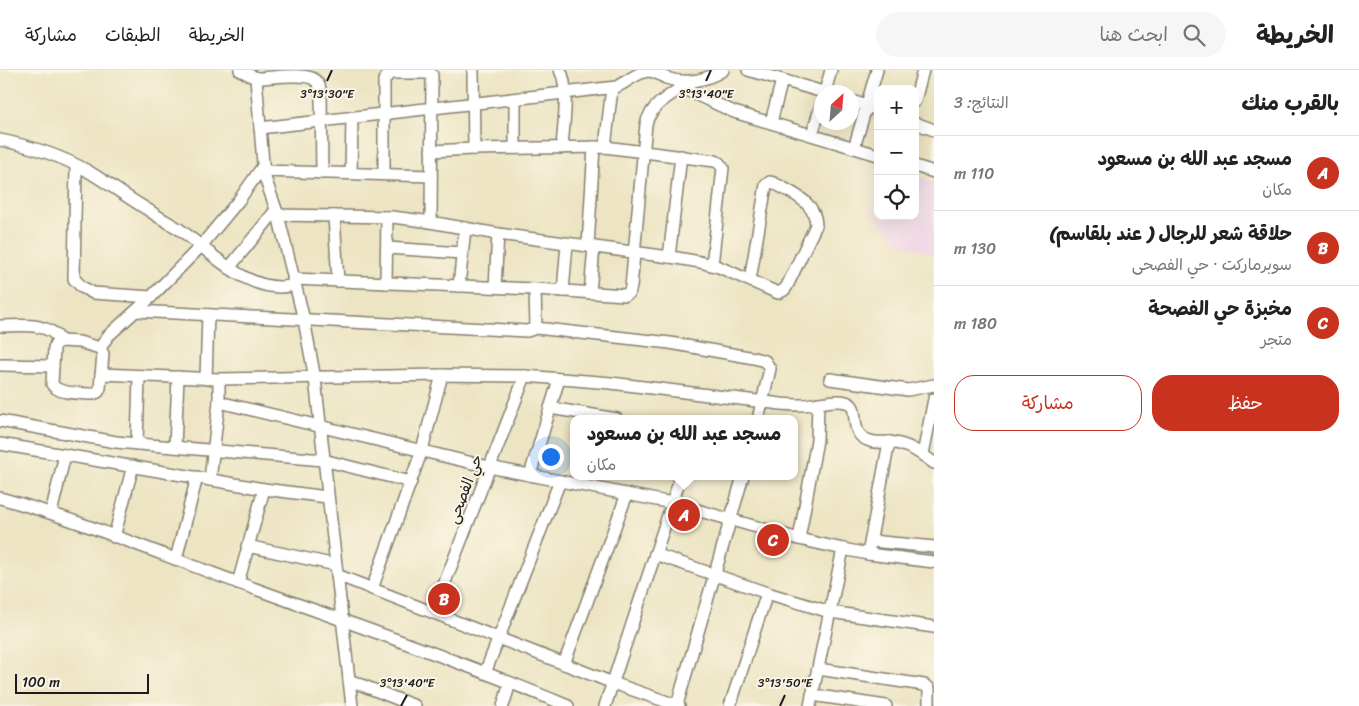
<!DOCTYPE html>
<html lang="ar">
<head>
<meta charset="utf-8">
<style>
  :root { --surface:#fff; --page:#f6f6f6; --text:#222; --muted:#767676; --line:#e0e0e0; --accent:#c8321e }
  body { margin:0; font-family:Sriracha,"Playpen Sans Arabic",sans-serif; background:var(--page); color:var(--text); direction:rtl }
  .controls { position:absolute; right:15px; top:15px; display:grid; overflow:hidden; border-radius:10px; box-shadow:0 5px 20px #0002 }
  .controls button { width:45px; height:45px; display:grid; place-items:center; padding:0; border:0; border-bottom:1px solid var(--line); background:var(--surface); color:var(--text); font:25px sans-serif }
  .compass { position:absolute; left:814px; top:15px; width:45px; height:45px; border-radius:50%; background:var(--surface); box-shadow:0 5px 20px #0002; rotate:26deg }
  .scale { position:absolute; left:15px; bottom:12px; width:134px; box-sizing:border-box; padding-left:5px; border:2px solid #1c1c1c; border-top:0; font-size:14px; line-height:18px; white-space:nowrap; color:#1c1c1c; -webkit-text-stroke:4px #fcf5e5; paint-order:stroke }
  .you { position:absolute; left:550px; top:386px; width:18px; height:18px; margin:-12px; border:4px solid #fff; border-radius:50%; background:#1a73e8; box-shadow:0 0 0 8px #1a73e833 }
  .badge { display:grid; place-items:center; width:32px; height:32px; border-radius:50%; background:var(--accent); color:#fff; font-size:16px; font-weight:700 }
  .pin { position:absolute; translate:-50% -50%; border:2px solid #fff; box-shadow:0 1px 5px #0006 }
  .popup { position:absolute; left:570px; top:345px; width:228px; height:65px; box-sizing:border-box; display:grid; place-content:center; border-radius:10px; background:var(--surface); filter:drop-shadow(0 1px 4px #0005); font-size:16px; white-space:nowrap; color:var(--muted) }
  .popup b { font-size:19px; color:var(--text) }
  .popup::after { content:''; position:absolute; left:50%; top:100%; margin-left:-10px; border:10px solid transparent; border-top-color:var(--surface) }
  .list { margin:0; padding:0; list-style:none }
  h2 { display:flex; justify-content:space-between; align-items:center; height:65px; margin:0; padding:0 20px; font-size:21px }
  h2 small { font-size:16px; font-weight:400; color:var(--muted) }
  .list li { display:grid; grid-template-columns:32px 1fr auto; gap:15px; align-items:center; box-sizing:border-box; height:75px; padding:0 20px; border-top:1px solid var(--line) }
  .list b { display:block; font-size:19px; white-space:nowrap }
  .list p { margin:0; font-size:16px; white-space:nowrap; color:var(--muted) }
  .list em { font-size:16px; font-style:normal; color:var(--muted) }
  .actions { display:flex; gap:10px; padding:15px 20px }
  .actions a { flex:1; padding:11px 0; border:1px solid var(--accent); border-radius:20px; text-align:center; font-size:18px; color:var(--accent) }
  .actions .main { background:var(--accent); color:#fff }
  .icon { flex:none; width:28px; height:28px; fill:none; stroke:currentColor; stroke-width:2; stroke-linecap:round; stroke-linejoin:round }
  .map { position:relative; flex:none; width:934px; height:636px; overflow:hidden; direction:ltr }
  header { display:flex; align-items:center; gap:30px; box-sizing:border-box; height:70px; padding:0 25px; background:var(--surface); border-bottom:1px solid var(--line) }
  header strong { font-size:24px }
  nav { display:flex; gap:28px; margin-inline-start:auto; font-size:18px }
  .search { width:350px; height:45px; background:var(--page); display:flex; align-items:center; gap:12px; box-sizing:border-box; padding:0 18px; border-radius:28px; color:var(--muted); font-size:19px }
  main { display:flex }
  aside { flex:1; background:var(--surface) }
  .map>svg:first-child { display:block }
</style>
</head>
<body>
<header>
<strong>الخريطة</strong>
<div class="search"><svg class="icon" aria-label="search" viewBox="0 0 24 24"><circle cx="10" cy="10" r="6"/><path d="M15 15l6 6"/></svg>ابحث هنا</div>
<nav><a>الخريطة</a><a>الطبقات</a><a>مشاركة</a></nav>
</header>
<main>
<aside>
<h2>بالقرب منك<small>النتائج: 3</small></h2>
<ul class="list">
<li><span class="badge">A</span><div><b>مسجد عبد الله بن مسعود</b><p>مكان</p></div><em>110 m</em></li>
<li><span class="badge">B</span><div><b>حلاقة شعر للرجال ( عند بلقاسم)</b><p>سوبرماركت · حي الفصحى</p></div><em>130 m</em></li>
<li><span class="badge">C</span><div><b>مخبزة حي الفصحة</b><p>متجر</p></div><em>180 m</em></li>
</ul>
<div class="actions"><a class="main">حفظ</a><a>مشاركة</a></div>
</aside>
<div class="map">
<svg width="934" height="636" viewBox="0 0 934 636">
  <rect width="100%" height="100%" fill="#fcf5e5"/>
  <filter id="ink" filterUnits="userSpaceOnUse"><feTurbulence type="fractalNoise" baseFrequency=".02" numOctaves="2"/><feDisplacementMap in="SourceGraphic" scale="10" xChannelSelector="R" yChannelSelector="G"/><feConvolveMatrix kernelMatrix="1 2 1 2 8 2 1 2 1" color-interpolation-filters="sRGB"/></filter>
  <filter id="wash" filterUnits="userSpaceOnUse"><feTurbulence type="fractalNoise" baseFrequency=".0096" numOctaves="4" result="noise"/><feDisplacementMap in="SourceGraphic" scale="20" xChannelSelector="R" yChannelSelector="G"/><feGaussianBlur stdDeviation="1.12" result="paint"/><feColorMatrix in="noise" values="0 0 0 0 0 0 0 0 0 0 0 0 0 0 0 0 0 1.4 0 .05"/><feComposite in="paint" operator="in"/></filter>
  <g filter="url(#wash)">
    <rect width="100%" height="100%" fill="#ece4c2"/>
    <polygon fill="#eed0e8" points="915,106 934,113 934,185 899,173 870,140 878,121 878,146 915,146"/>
  </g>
  <g filter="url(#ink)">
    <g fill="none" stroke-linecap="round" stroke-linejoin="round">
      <g stroke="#84806f" stroke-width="14">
        <g id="minor">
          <polyline points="240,0 256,8 264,105 278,145 304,250 315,309 352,636"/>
          <polyline points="473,0 474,79"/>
          <path d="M 560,0 C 570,18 563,57 562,78"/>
          <polyline points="748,0 823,22"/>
          <path d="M 256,8 C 269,8 306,2 315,10 C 320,14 320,19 321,25 L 322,103"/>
          <polyline points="682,18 734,42 878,85"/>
          <polyline points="825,22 831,0"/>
          <polyline points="515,29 515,78"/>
          <polyline points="852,31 878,40"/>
          <polyline points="915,31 923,0"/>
          <polyline points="771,52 782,10"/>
          <polyline points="915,53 934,60"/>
          <path d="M 260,58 L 616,17 C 626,13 637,2 648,1 C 655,1 660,5 666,8 C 686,15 707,10 723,0"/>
          <polyline points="812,64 822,33"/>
          <path d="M 0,70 C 30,76 59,85 86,100 C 108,113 128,128 150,141 C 159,148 170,153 179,159 C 212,182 250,227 295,215"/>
          <polyline points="605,77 612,18"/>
          <polyline points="854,78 877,0"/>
          <polyline points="431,81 474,79 605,77 715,91 719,93 723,98 712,195"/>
          <polyline points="76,96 74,209 82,217 93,223 151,227"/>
          <polyline points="915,96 934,102"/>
          <polyline points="263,101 431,106"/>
          <polyline points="351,103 352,48"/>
          <polyline points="384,104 384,10 390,3 430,3 432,5 431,152"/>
          <path d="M 278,145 L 392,147 L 424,151 L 498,164 L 677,188 L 700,192 L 719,197 L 778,223 L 784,220 L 787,216 L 816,155 C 816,132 792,123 774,113 L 770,112 L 766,115 L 750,210"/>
          <polyline points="334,146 338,211"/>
          <polyline points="588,176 594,77"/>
          <polyline points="387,178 462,183"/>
          <polyline points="669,187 681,86"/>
          <polyline points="229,198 276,140"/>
          <path d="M 293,209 L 535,219 L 625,225 L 629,223 L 631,217 L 646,54 C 651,33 675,23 691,11"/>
          <polyline points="386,213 387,147"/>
          <polyline points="459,216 465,158"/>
          <polyline points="495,217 498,164"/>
          <polyline points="535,219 536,258"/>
          <polyline points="563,221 567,174"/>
          <polyline points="590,223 594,177"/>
          <polyline points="136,241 527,261 536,258 670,273 754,288 765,291 770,299 758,349"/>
          <path d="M 0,256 C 20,256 49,251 61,271"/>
          <path d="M 61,271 L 79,272 L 100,278 L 103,284 L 100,318 L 98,322 L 93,324 C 82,323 58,325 52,314 L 54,278 L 56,273 Z"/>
          <polyline points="100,278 108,266 151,227 201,176 239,130 263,96"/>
          <polyline points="0,295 53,296"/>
          <path d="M 101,304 L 219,309 L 442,305 L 525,306 L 611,313 L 781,334 C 791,335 802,336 812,334 C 823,333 835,329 846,332 C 863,336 845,363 870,371 C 876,373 883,372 889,372 C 908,374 919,382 934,393"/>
          <polyline points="206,309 208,245"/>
          <polyline points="830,309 908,320 934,315"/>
          <polyline points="219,332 489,397 672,433 799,469 843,479 868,484 934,492"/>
          <polyline points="550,338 617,349"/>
          <polyline points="0,351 116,372 323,390 411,412"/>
          <polyline points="0,374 264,419 327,427"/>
          <polyline points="137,374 139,306"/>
          <polyline points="175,377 178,307"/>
          <polyline points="923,384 934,329"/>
          <polyline points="530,405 559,309"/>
          <polyline points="210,410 219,332 219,309"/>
          <path d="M 0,428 C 81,450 159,484 239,513 C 349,553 460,591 568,636"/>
          <polyline points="51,443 65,385"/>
          <polyline points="114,467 133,396"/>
          <polyline points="799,469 817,370 818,333"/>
          <polyline points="871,471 934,477"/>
          <polyline points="247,476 336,495"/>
          <polyline points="655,484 767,523 830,542 934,557"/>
          <polyline points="868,484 889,372"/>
          <polyline points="176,489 197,407"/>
          <polyline points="337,505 613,613 679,636"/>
          <polyline points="238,513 264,419"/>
          <polyline points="372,519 422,380 442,305"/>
          <polyline points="433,543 525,306"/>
          <polyline points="564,594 627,424"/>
          <polyline points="818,599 924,615 929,618 929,636"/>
          <polyline points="485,603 560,411"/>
          <polyline points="349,610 415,636"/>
          <polyline points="812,625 886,636"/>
          <polyline points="677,635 743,406"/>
          <polyline points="503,636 510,613"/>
          <polyline points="605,636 681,406"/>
          <polyline points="730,636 767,523"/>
          <polyline points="810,636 843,479"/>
        </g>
      </g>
      <use href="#minor" stroke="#fff" stroke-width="11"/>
    </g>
  </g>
  <path fill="none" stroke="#1c1c1c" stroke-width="2" d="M 327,11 L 332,0M 706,11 L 711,0M 401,636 L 407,625M 780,636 L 785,625"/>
  <g text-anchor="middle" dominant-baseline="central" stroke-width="4" stroke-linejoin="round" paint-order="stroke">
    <g font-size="15" fill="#1c1c1c" stroke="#fcf5e5">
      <text transform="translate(465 419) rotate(-69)">حي الفصحى</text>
    </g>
  </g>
  <g font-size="12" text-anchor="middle" fill="#1c1c1c" stroke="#fcf5e5" stroke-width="4" stroke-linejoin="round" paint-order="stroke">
    <text x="327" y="28">3°13'30"E</text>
    <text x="706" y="28">3°13'40"E</text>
    <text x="407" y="617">3°13'40"E</text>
    <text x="785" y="617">3°13'50"E</text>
  </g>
</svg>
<div class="controls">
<button>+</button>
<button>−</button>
<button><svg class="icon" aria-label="locate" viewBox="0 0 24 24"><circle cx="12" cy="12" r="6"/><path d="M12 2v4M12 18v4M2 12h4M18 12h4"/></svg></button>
</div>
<svg class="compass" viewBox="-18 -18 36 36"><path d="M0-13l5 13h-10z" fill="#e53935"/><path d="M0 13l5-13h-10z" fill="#767676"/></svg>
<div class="scale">100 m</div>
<div class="you"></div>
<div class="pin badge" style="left:684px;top:445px">A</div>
<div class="popup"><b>مسجد عبد الله بن مسعود</b>مكان</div>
<div class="pin badge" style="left:444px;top:529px">B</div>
<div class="pin badge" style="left:773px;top:470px">C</div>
</div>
</main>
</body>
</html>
